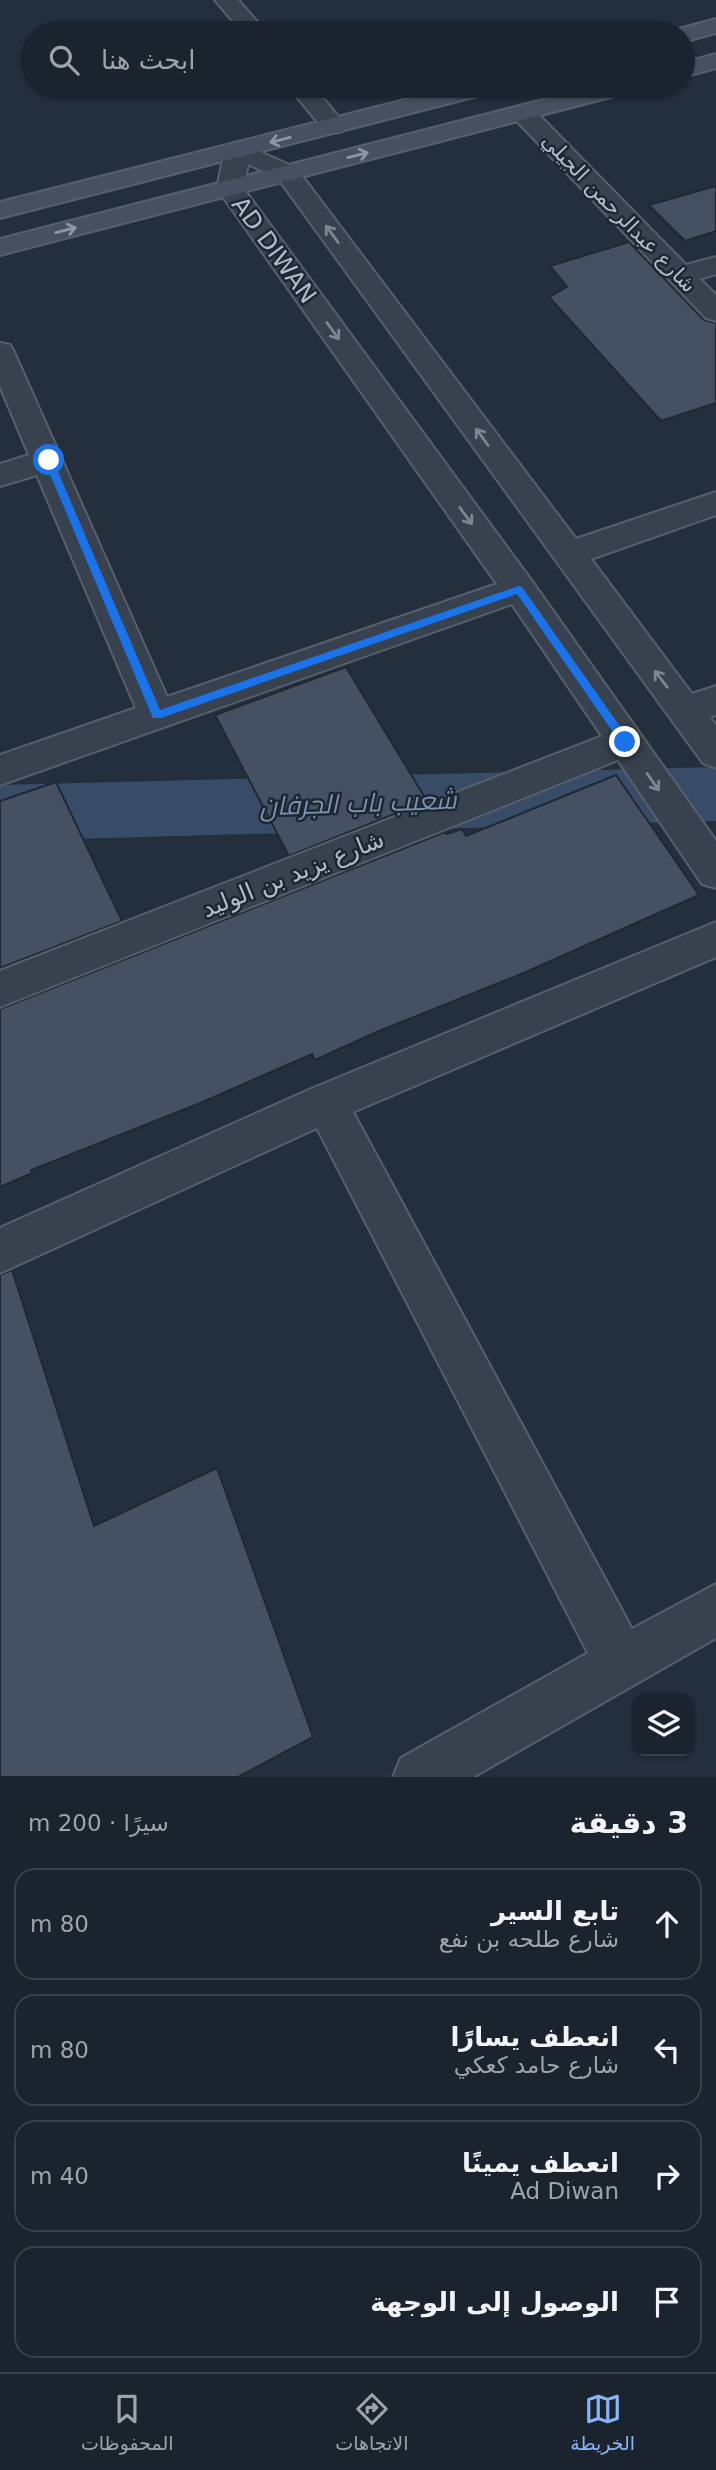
<!DOCTYPE html>
<html lang="ar">
<head>
<meta charset="utf-8">
<style>
  :root { --surface:#1b232e; --page:#282f3a; --text:#f1f3f6; --muted:#a0a4aa; --line:#39404a; --accent:#8ab4f8 }
  body { margin:0; font-family:"DejaVu Sans",Cairo,sans-serif; background:var(--page); color:var(--text); direction:rtl }
  .controls { position:absolute; right:21px; bottom:21px; display:grid; overflow:hidden; border-radius:14px; box-shadow:0 2px 5px #0004 }
  .controls button { width:63px; height:63px; display:grid; place-items:center; padding:0; border:0; border-bottom:2px solid var(--line); background:var(--surface); color:var(--text); font:35px sans-serif }
  .stop { position:absolute; width:21px; height:21px; margin:-16px; border:5px solid #1a73e8; border-radius:50%; background:#fff }
  .stop.end { background:#1a73e8; border-color:#fff; box-shadow:0 2px 7px #0008 }
  .list { margin:0; padding:0; list-style:none }
  h2 { display:flex; justify-content:space-between; align-items:center; height:91px; margin:0; padding:0 28px; font-size:30px }
  h2 small { font-size:23px; font-weight:400; color:var(--muted) }
  .list li { display:grid; grid-template-columns:46px 1fr auto; gap:21px; align-items:center; box-sizing:border-box; height:112px; margin:0 14px 14px; padding:0 14px; border:2px solid var(--line); border-radius:21px }
  .list b { display:block; font-size:26px; white-space:nowrap }
  .list p { margin:0; font-size:23px; white-space:nowrap; color:var(--muted) }
  .list em { font-size:23px; font-style:normal; color:var(--muted) }
  .icon { flex:none; width:38px; height:38px; fill:none; stroke:currentColor; stroke-width:2; stroke-linecap:round; stroke-linejoin:round }
  .map { position:relative; flex:none; width:716px; height:1777px; overflow:hidden; direction:ltr }
  .search { position:absolute; background:var(--surface); box-shadow:0 2px 5px #0004; left:21px; right:21px; top:21px; height:77px; display:flex; align-items:center; gap:18px; box-sizing:border-box; padding:0 24px; border-radius:38px; color:var(--muted); font-size:26px }
  .sheet { height:595px; background:var(--surface) }
  nav { display:flex; justify-content:space-around; align-items:center; box-sizing:border-box; height:98px; border-top:2px solid var(--line); background:var(--surface); font-size:19px; color:var(--muted) }
  nav a { display:grid; justify-items:center; gap:4px }
  nav .on { color:var(--accent) }
  .map>svg:first-child { display:block }
</style>
</head>
<body>
<div class="map">
<svg width="716" height="1777" viewBox="0 0 716 1777">
  <rect width="100%" height="100%" fill="#242f3e"/>
  <g fill="none" stroke-linecap="round" stroke-linejoin="round">
    <polygon fill="#394c67" fill-rule="evenodd" points="716,767 716,821 0,841 0,785"/>
  </g>
  <g fill="#455162" stroke="#1f2835" stroke-width="2">
    <polygon points="716,186 716,231 685,241 649,205"/>
    <polygon points="629,242 704,320 716,323 716,403 661,421 549,297 567,287 550,266"/>
    <polygon points="346,667 427,801 289,856 215,715"/>
    <polygon points="616,775 699,895 526,972 379,1031 315,1060 312,1054 198,1104 31,1170 32,1173 0,1187 0,1009 445,832 447,834 462,829 466,836"/>
    <polygon points="56,782 122,921 0,968 0,801"/>
    <polygon points="12,1270 94,1526 217,1468 313,1737 238,1777 0,1777 0,1275"/>
  </g>
  <g fill="none" stroke-linecap="round" stroke-linejoin="round">
    <g stroke="#565f6c" stroke-width="4">
      <g id="street">
        <polygon points="215,0 238,0 267,33 243,33"/>
        <polygon points="288,86 313,86 346,126 343,131 334,133 325,131"/>
        <polygon points="523,106 532,108 686,265 716,257 716,274 700,279 716,295 716,321 706,318 514,118 511,113 514,108"/>
        <polygon points="238,142 296,168 576,539 716,492 716,515 591,559 692,694 716,686 716,715 710,717 716,726 716,768 703,763 278,178 248,164 243,188 531,580 716,841 716,888 702,884 618,760 0,1007 0,971 602,736 512,604 0,785 0,755 136,708 37,475 0,486 0,464 29,455 0,386 0,343 10,345 14,352 167,697 497,584 217,188 225,150 229,145"/>
        <polygon points="716,922 716,957 353,1112 632,1629 716,1584 716,1638 473,1777 393,1777 401,1758 588,1653 317,1128 0,1273 0,1228 311,1089"/>
      </g>
    </g>
    <g stroke="#565f6c" stroke-width="4">
      <g id="secondary">
        <polygon points="716,19 716,33 683,42 683,33 673,33 675,30"/>
        <polygon points="716,54 716,68 683,77 683,63"/>
        <polygon points="460,86 500,86 497,91 0,218 0,202"/>
        <polygon points="597,86 637,86 634,91 0,255 0,239"/>
      </g>
    </g>
    <use href="#street" fill="#38414e" fill-rule="evenodd"/>
    <use href="#secondary" fill="#465061" fill-rule="evenodd"/>
  </g>
  <defs><path id="oneway-shaft" d="M-6 0H5M1.5-3L5.5 0L1.5 3" fill="none" stroke-width="1.6" stroke-linecap="round" stroke-linejoin="round" transform="scale(1.75)"/></defs>
  <g stroke="#8e96a5">
    <use href="#oneway-shaft" transform="translate(280 140) rotate(166)"/>
    <use href="#oneway-shaft" transform="translate(358 155) rotate(-14)"/>
    <use href="#oneway-shaft" transform="translate(66 230) rotate(-14)"/>
  </g>
  <g stroke="#7c8592">
    <use href="#oneway-shaft" transform="translate(332 234) rotate(-126)"/>
    <use href="#oneway-shaft" transform="translate(333 331) rotate(54)"/>
    <use href="#oneway-shaft" transform="translate(482 437) rotate(-126)"/>
    <use href="#oneway-shaft" transform="translate(466 516) rotate(54)"/>
    <use href="#oneway-shaft" transform="translate(661 679) rotate(-127)"/>
    <use href="#oneway-shaft" transform="translate(653 782) rotate(55)"/>
  </g>
  <polygon fill="#1a73e8" points="49,457 53,460 160,710 519,586 522,587 631,742 629,745 622,745 517,594 161,718 153,718 44,460"/>
  <g text-anchor="middle" dominant-baseline="central" stroke-width="5" stroke-linejoin="round" paint-order="stroke">
    <g font-size="21" fill="#b4bcc9" stroke="#1d2633">
      <text transform="translate(619 213) rotate(46)">شارع عبدالرحمن الجيلي</text>
    </g>
    <g font-size="24" fill="#b4bcc9" stroke="#1d2633">
      <text transform="translate(274 250) rotate(54)">AD DIWAN</text>
      <text transform="translate(293 874) rotate(-22)">شارع يزيد بن الوليد</text>
    </g>
    <g font-size="26" font-style="italic" fill="#7c92b1" stroke="#1d2633">
      <text transform="translate(358 803) rotate(-2)">شعيب باب الجرفان</text>
    </g>
  </g>
</svg>
<div class="controls">
<button><svg class="icon" aria-label="layers" viewBox="0 0 24 24"><path d="M12 4l9 5-9 5-9-5zM3 14l9 5 9-5"/></svg></button>
</div>
<div class="stop" style="left:49px;top:460px"></div>
<div class="stop end" style="left:625px;top:742px"></div>
<div class="search"><svg class="icon" aria-label="search" viewBox="0 0 24 24"><circle cx="10" cy="10" r="6"/><path d="M15 15l6 6"/></svg>ابحث هنا</div>
</div>
<section class="sheet">
<h2>3 دقيقة<small>سيرًا · 200 m</small></h2>
<ul class="list">
<li><svg class="icon" aria-label="ahead" viewBox="0 0 24 24"><path d="M12 20V5M6 11l6-6 6 6"/></svg><div><b>تابع السير</b><p>شارع طلحه بن نفع</p></div><em>80 m</em></li>
<li><svg class="icon" aria-label="left" viewBox="0 0 24 24"><path d="M17 20v-9H6M10 6l-5 5 5 5"/></svg><div><b>انعطف يسارًا</b><p>شارع حامد كعكي</p></div><em>80 m</em></li>
<li><svg class="icon" aria-label="right" viewBox="0 0 24 24"><path d="M7 20v-9h11M14 6l5 5-5 5"/></svg><div><b>انعطف يمينًا</b><p>Ad Diwan</p></div><em>40 m</em></li>
<li><svg class="icon" aria-label="arrive" viewBox="0 0 24 24"><path d="M6 21V4h12l-3 4 3 4H6"/></svg><div><b>الوصول إلى الوجهة</b></div></li>
</ul>
</section>
<nav>
<a class="on"><svg class="icon" aria-label="map" viewBox="0 0 24 24"><path d="M3 6l6-2 6 2 6-2v14l-6 2-6-2-6 2zM9 4v14M15 6v14"/></svg>الخريطة</a>
<a><svg class="icon" aria-label="directions" viewBox="0 0 24 24"><path d="M12 3l9 9-9 9-9-9zM9 14v-3h6M13 9l2 2-2 2"/></svg>الاتجاهات</a>
<a><svg class="icon" aria-label="saved" viewBox="0 0 24 24"><path d="M7 4h10v16l-5-4-5 4z"/></svg>المحفوظات</a>
</nav>
</body>
</html>
